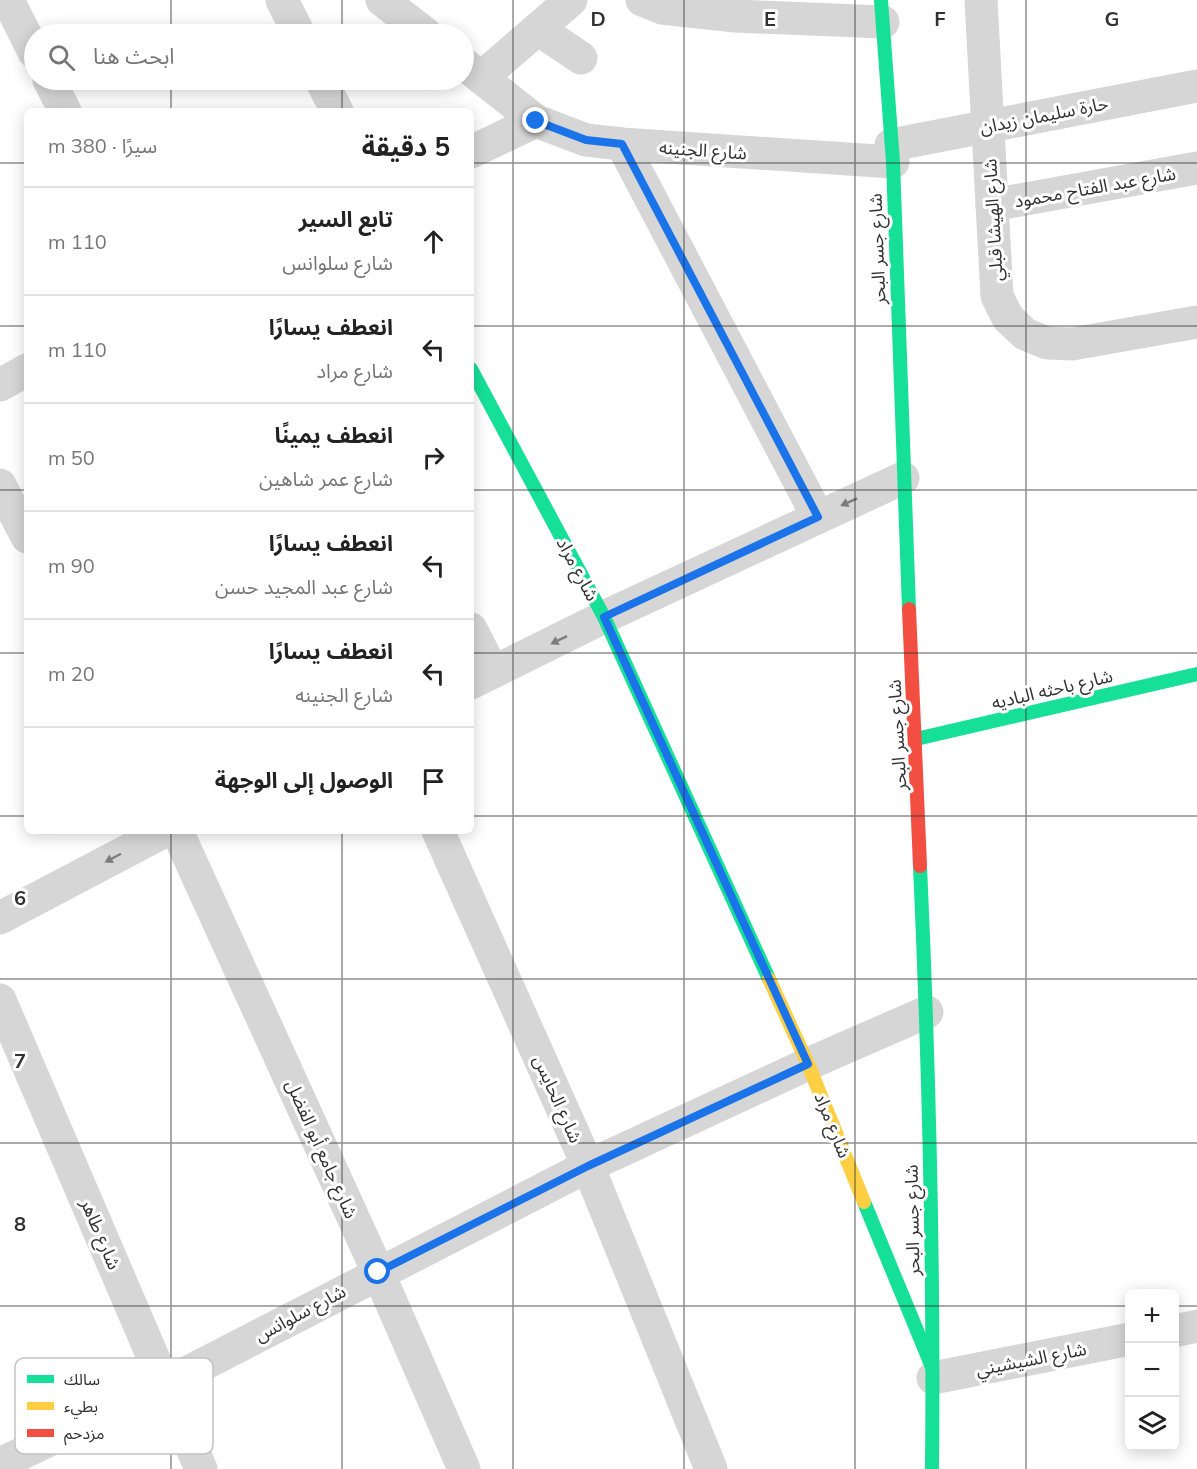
<!DOCTYPE html>
<html lang="ar">
<head>
<meta charset="utf-8">
<style>
  :root { --surface:#fff; --page:#f2f2f2; --text:#222; --muted:#767676; --line:#e0e0e0 }
  body { margin:0; font-family:Mulish,"Noto Sans Arabic",sans-serif; background:var(--page); color:var(--text); direction:rtl }
  .controls { position:absolute; right:18px; bottom:18px; display:grid; overflow:hidden; border-radius:9px; box-shadow:0 3px 15px #0003 }
  .controls button { width:54px; height:54px; display:grid; place-items:center; padding:0; border:0; border-bottom:2px solid var(--line); background:var(--surface); color:var(--text); font:30px sans-serif }
  .stop { position:absolute; width:18px; height:18px; margin:-14px; border:4px solid #1a73e8; border-radius:50%; background:#fff }
  .stop.end { background:#1a73e8; border-color:#fff; box-shadow:0 2px 6px #0008 }
  .list { margin:0; padding:0; list-style:none }
  h2 { display:flex; justify-content:space-between; align-items:center; height:78px; margin:0; padding:0 24px; font-size:26px }
  h2 small { font-size:20px; font-weight:400; color:var(--muted) }
  .list li { display:grid; grid-template-columns:39px 1fr auto; gap:18px; align-items:center; box-sizing:border-box; height:108px; padding:0 24px; border-top:2px solid var(--line) }
  .list b { display:block; font-size:22px; white-space:nowrap }
  .list p { margin:0; font-size:20px; white-space:nowrap; color:var(--muted) }
  .list em { font-size:20px; font-style:normal; color:var(--muted) }
  .icon { flex:none; width:33px; height:33px; fill:none; stroke:currentColor; stroke-width:2; stroke-linecap:round; stroke-linejoin:round }
  .map { position:relative; flex:none; width:1197px; height:1469px; overflow:hidden; direction:ltr }
  .search { position:absolute; background:var(--surface); box-shadow:0 3px 15px #0003; left:24px; top:24px; width:450px; height:66px; display:flex; align-items:center; gap:15px; box-sizing:border-box; padding:0 21px; border-radius:33px; color:var(--muted); font-size:22px }
  .panel { position:absolute; background:var(--surface); box-shadow:0 3px 15px #0003; left:24px; top:108px; width:450px; height:726px; border-radius:9px; direction:rtl }
  .map>svg:first-child { display:block }
</style>
</head>
<body>
<div class="map">
<svg width="1197" height="1469" viewBox="0 0 1197 1469">
  <rect width="100%" height="100%" fill="#fff"/>
  <g fill="none" stroke-linecap="round" stroke-linejoin="round">
    <g stroke="#d6d6d6" stroke-width="33">
      <polyline points="8,0 34,52"/>
      <polyline points="282,0 299,34"/>
      <polyline points="382,0 426,34"/>
      <polyline points="642,0 662,8 735,16 883,22"/>
      <polyline points="981,0 997,296 1008,318 1025,334 1047,343 1072,344 1197,322"/>
      <polyline points="538,29 581,58"/>
      <polyline points="464,64 536,121 586,140 622,144 893,162"/>
      <polyline points="481,78 571,0"/>
      <polyline points="49,80 65,111"/>
      <polyline points="321,80 337,111"/>
      <polyline points="622,144 818,517"/>
      <polyline points="891,145 1197,86"/>
      <polyline points="471,152 536,121"/>
      <polyline points="992,205 1197,168"/>
      <polyline points="0,385 27,370"/>
      <polyline points="0,485 27,537"/>
      <polyline points="471,629 493,672"/>
      <polyline points="471,683 604,617 903,478"/>
      <polyline points="177,831 378,1272 464,1469"/>
      <polyline points="438,831 588,1166 711,1469"/>
      <polyline points="0,918 165,831"/>
      <polyline points="0,1000 201,1469"/>
      <polyline points="1174,1331 1197,1326"/>
      <polyline points="933,1378 1130,1339"/>
      <polyline points="0,1464 165,1384 588,1166 808,1064 927,1012"/>
    </g>
    <g stroke="#16e098" stroke-width="14">
      <polyline points="881,0 893,162 909,609"/>
      <polyline points="471,369 604,617 769,979"/>
      <polyline points="916,739 1197,674"/>
      <path d="M 920,866 C 929,1067 934,1268 932,1469"/>
      <polyline points="864,1202 932,1367"/>
    </g>
    <polyline stroke="#ffcf43" stroke-width="14" points="769,979 808,1064 864,1202"/>
    <polyline stroke="#f24e42" stroke-width="14" points="909,609 920,866"/>
  </g>
  <defs><path id="oneway-solid" d="M-6-.8H1V-3.2L6.5 0L1 3.2V.8H-6Z" transform="scale(1.5)"/></defs>
  <g fill="#7c7c7c">
    <use href="#oneway-solid" transform="translate(849 502) rotate(156)"/>
    <use href="#oneway-solid" transform="translate(559 640) rotate(154)"/>
    <use href="#oneway-solid" transform="translate(113 858) rotate(152)"/>
  </g>
  <g fill="none" stroke-linecap="round" stroke-linejoin="round">
    <polyline stroke="#1a73e8" stroke-width="8" points="378,1272 588,1166 808,1064 604,617 818,517 622,144 586,140 536,121"/>
  </g>
  <path fill="none" stroke="#323232" stroke-width="1.5" stroke-opacity="0.55" d="M 171,0 L 171,34M 342,0 L 342,34M 513,0 L 513,1469M 684,0 L 684,1469M 855,0 L 855,1469M 1026,0 L 1026,1469M 171,80 L 171,111M 342,80 L 342,111M 0,163 L 27,163M 471,163 L 1197,163M 0,326 L 27,326M 471,326 L 1197,326M 0,490 L 27,490M 471,490 L 1197,490M 0,653 L 27,653M 471,653 L 1197,653M 0,816 L 27,816M 471,816 L 1197,816M 171,831 L 171,1469M 342,831 L 342,1469M 0,979 L 1197,979M 0,1143 L 1197,1143M 0,1306 L 1130,1306M 1174,1306 L 1197,1306"/>
  <g text-anchor="middle" dominant-baseline="central" stroke-width="6" stroke-linejoin="round" paint-order="stroke">
    <g font-size="18" fill="#323232" stroke="#fff">
      <text transform="translate(1044 115) rotate(-11)">حارة سليمان زيدان</text>
      <text transform="translate(703 150) rotate(4)">شارع الجنينه</text>
      <text transform="translate(1095 187) rotate(-10)">شارع عبد الفتاح محمود</text>
      <text transform="translate(993 220) rotate(-93)">شارع الهيشا قبلي</text>
      <text transform="translate(877 249) rotate(-92)">شارع جسر البحر</text>
      <text transform="translate(578 569) rotate(62)">شارع مراد</text>
      <text transform="translate(1052 689) rotate(-13)">شارع باحثه الباديه</text>
      <text transform="translate(897 735) rotate(-93)">شارع جسر البحر</text>
      <text transform="translate(558 1099) rotate(66)">شارع الحايس</text>
      <text transform="translate(833 1125) rotate(68)">شارع مراد</text>
      <text transform="translate(322 1149) rotate(66)">شارع جامع أبو الفضل</text>
      <text transform="translate(912 1220) rotate(-91)">شارع جسر البحر</text>
      <text transform="translate(101 1234) rotate(67)">شارع طاهر</text>
      <text transform="translate(300 1313) rotate(-28)">شارع سلوانس</text>
      <text transform="translate(1031 1359) rotate(-11)">شارع الشيشيني</text>
    </g>
  </g>
  <rect x="15" y="1358" width="198" height="96" rx="9" fill="#fff" stroke="#c2c2c2" stroke-width="1.5"/>
  <rect x="27" y="1375" width="27" height="8" fill="#16e098"/>
  <rect x="27" y="1402" width="27" height="8" fill="#ffcf43"/>
  <rect x="27" y="1429" width="27" height="8" fill="#f24e42"/>
  <g font-size="16" fill="#323232">
    <text x="64" y="1385">سالك</text>
    <text x="64" y="1412">بطيء</text>
    <text x="64" y="1439">مزدحم</text>
  </g>
  <g font-size="20" text-anchor="middle" font-weight="bold" fill="#323232" stroke="#fff" stroke-width="6" stroke-linejoin="round" paint-order="stroke">
    <text x="598" y="26">D</text>
    <text x="770" y="26">E</text>
    <text x="940" y="26">F</text>
    <text x="1112" y="26">G</text>
    <text x="20" y="905">6</text>
    <text x="20" y="1068">7</text>
    <text x="20" y="1231">8</text>
  </g>
</svg>
<div class="controls">
<button>+</button>
<button>−</button>
<button><svg class="icon" aria-label="layers" viewBox="0 0 24 24"><path d="M12 4l9 5-9 5-9-5zM3 14l9 5 9-5"/></svg></button>
</div>
<div class="stop" style="left:378px;top:1272px"></div>
<div class="stop end" style="left:536px;top:121px"></div>
<div class="search"><svg class="icon" aria-label="search" viewBox="0 0 24 24"><circle cx="10" cy="10" r="6"/><path d="M15 15l6 6"/></svg>ابحث هنا</div>
<section class="panel">
<h2>5 دقيقة<small>سيرًا · 380 m</small></h2>
<ul class="list">
<li><svg class="icon" aria-label="ahead" viewBox="0 0 24 24"><path d="M12 20V5M6 11l6-6 6 6"/></svg><div><b>تابع السير</b><p>شارع سلوانس</p></div><em>110 m</em></li>
<li><svg class="icon" aria-label="left" viewBox="0 0 24 24"><path d="M17 20v-9H6M10 6l-5 5 5 5"/></svg><div><b>انعطف يسارًا</b><p>شارع مراد</p></div><em>110 m</em></li>
<li><svg class="icon" aria-label="right" viewBox="0 0 24 24"><path d="M7 20v-9h11M14 6l5 5-5 5"/></svg><div><b>انعطف يمينًا</b><p>شارع عمر شاهين</p></div><em>50 m</em></li>
<li><svg class="icon" aria-label="left" viewBox="0 0 24 24"><path d="M17 20v-9H6M10 6l-5 5 5 5"/></svg><div><b>انعطف يسارًا</b><p>شارع عبد المجيد حسن</p></div><em>90 m</em></li>
<li><svg class="icon" aria-label="left" viewBox="0 0 24 24"><path d="M17 20v-9H6M10 6l-5 5 5 5"/></svg><div><b>انعطف يسارًا</b><p>شارع الجنينه</p></div><em>20 m</em></li>
<li><svg class="icon" aria-label="arrive" viewBox="0 0 24 24"><path d="M6 21V4h12l-3 4 3 4H6"/></svg><div><b>الوصول إلى الوجهة</b></div></li>
</ul>
</section>
</div>
</body>
</html>
